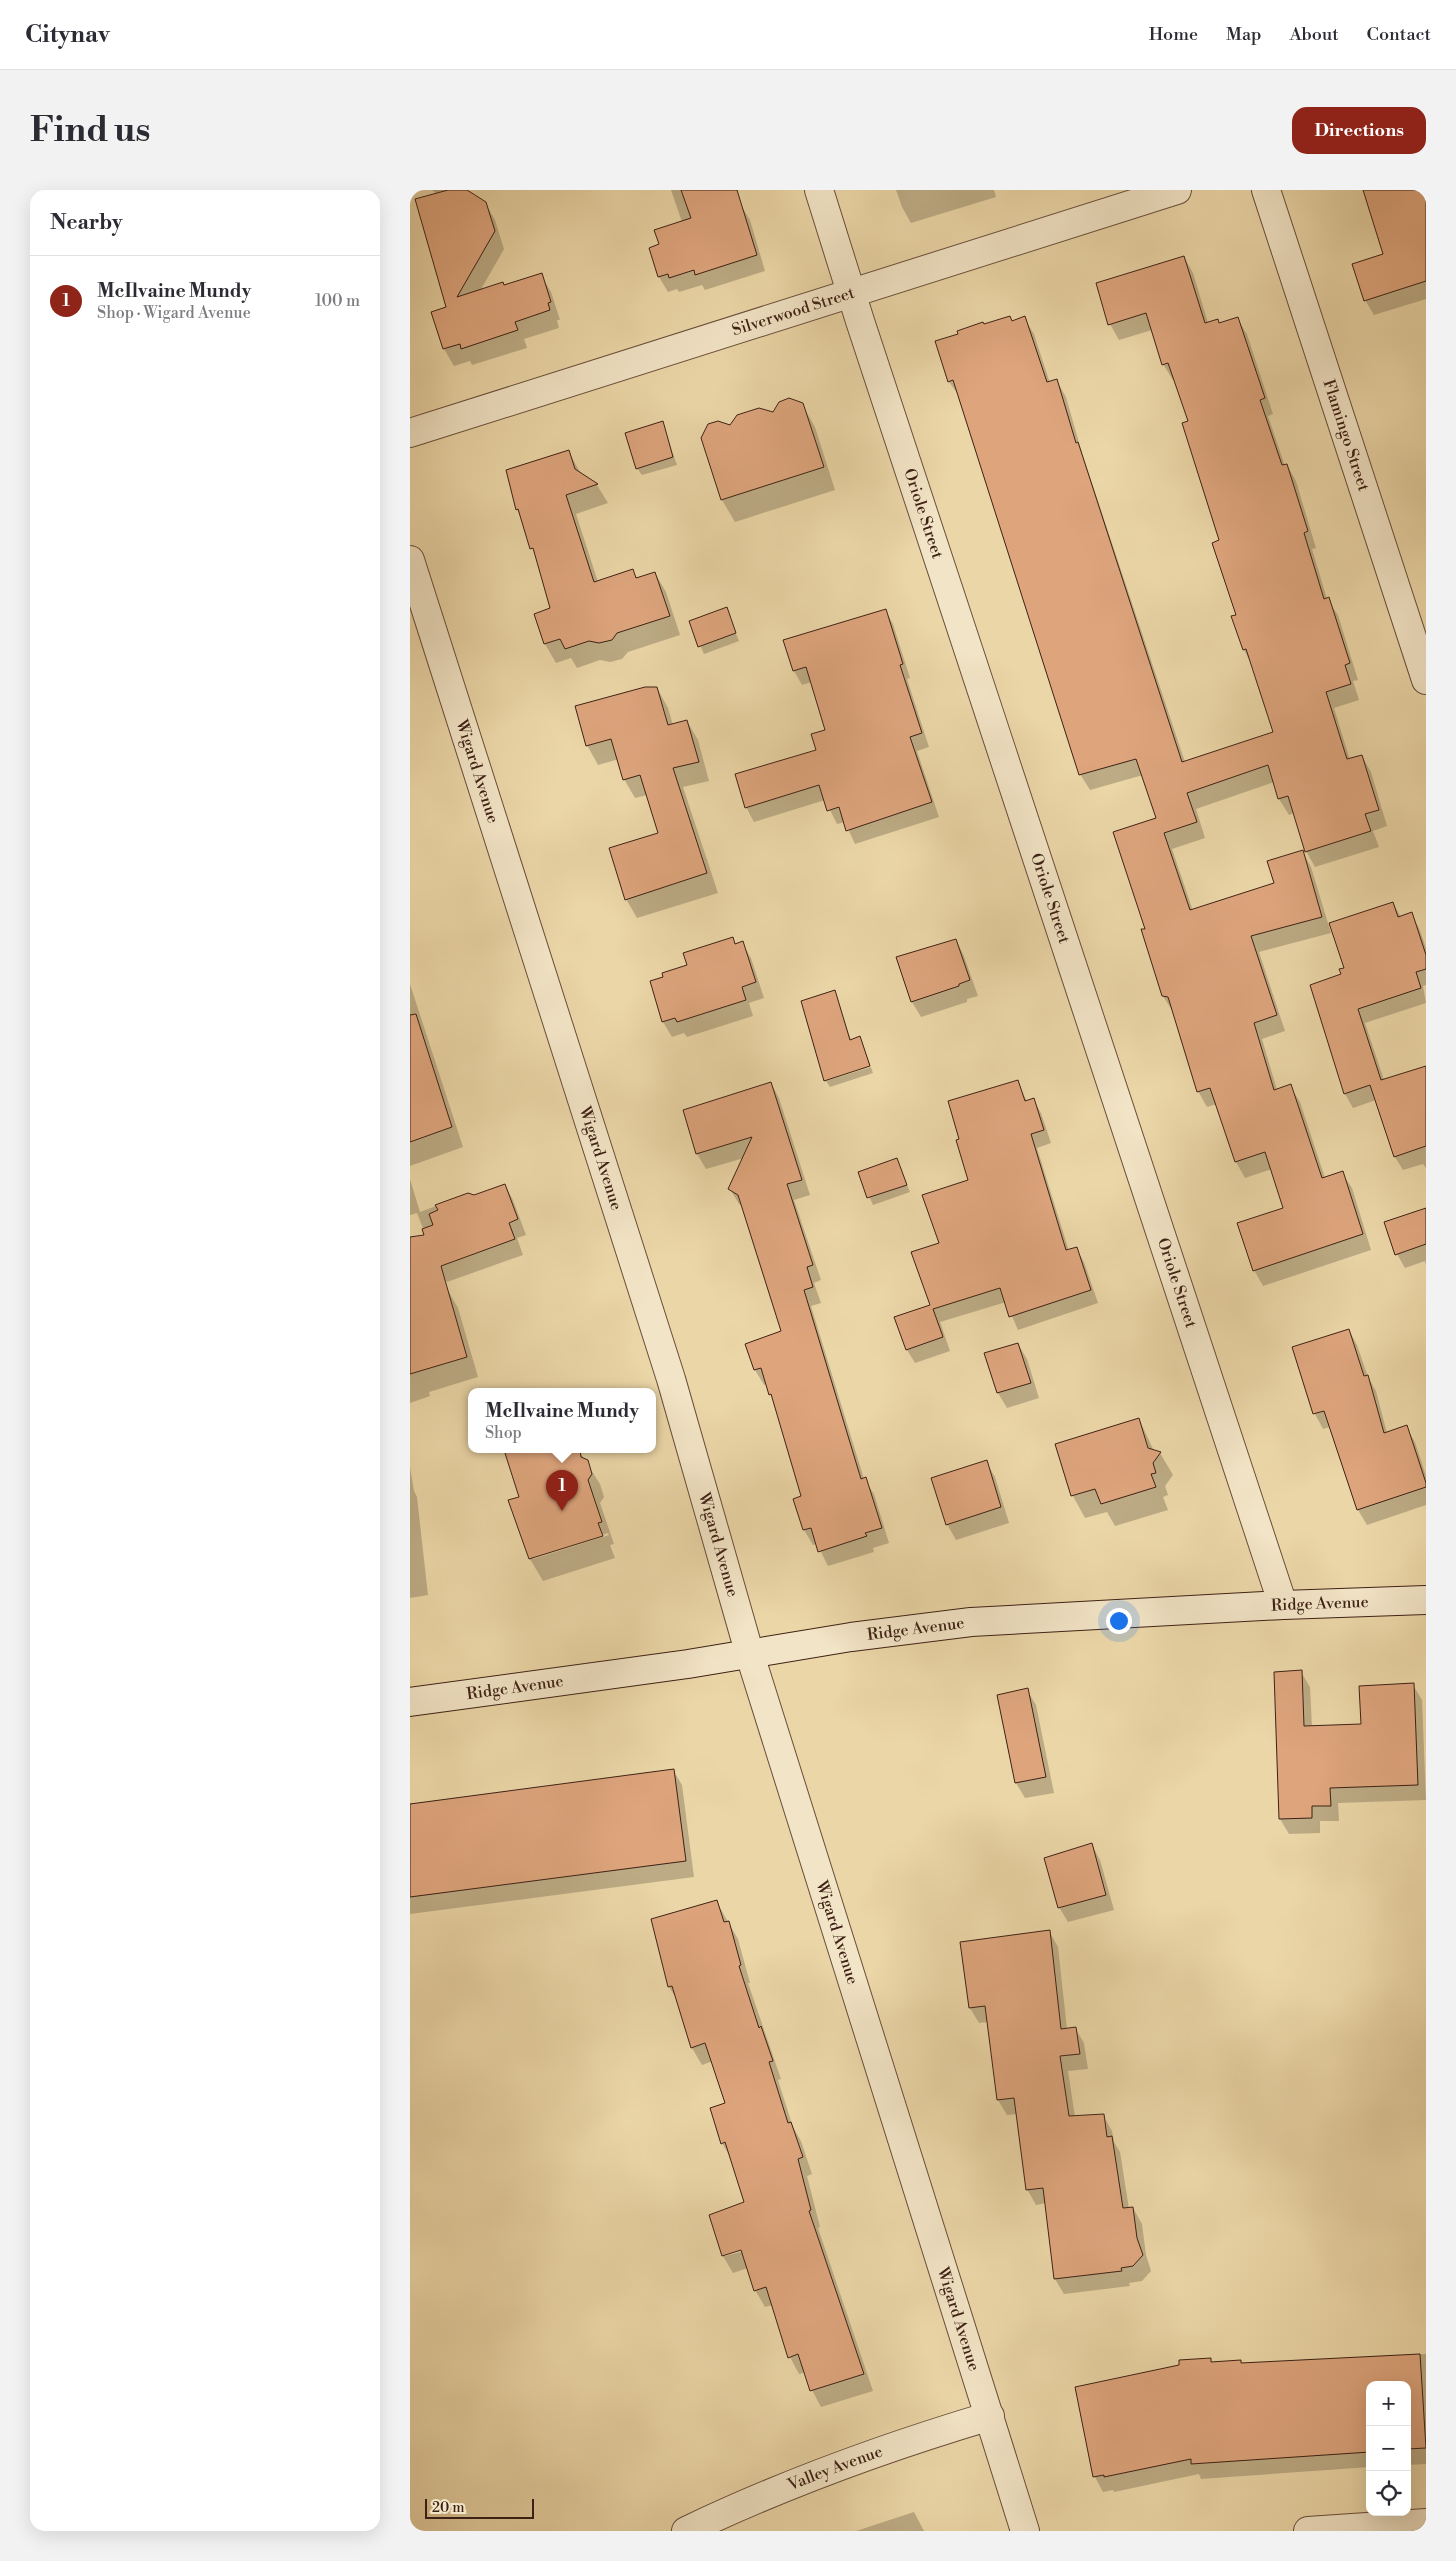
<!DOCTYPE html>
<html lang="en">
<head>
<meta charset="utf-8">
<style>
  :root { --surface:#fff; --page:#f2f2f3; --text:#2b2b33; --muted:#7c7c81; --line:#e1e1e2; --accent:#8f2418 }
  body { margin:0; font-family:"Libre Bodoni",serif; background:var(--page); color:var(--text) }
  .controls { position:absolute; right:15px; bottom:15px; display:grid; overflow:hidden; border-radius:10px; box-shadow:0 5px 20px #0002 }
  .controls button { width:45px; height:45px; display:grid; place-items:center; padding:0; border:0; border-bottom:1px solid var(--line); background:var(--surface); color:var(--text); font:25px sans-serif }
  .scale { position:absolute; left:15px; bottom:12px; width:109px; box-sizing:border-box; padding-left:5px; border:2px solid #3d2115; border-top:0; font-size:14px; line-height:18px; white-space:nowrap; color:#3d2115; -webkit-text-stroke:4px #f2e4c6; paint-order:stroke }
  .you { position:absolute; left:708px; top:1430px; width:18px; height:18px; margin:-12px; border:4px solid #fff; border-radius:50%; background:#1a73e8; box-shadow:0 0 0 8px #1a73e833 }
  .badge { display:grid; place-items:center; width:32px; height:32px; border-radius:50%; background:var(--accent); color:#fff; font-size:16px; font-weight:700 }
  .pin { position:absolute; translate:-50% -41px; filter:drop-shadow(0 1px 2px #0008) }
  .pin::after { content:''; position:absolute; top:26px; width:18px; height:15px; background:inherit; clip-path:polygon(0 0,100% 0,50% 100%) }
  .popup { position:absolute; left:58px; top:1198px; width:188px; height:65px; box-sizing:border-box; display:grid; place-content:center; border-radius:10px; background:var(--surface); filter:drop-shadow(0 1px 4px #0005); font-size:16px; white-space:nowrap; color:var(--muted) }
  .popup b { font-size:19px; color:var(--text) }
  .popup::after { content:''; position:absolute; left:50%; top:100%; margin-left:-10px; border:10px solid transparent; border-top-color:var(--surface) }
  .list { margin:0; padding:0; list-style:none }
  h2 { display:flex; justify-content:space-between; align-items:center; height:65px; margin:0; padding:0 20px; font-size:21px }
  h2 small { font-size:16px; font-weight:400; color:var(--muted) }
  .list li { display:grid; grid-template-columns:32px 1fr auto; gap:15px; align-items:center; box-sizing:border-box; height:90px; padding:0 20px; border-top:1px solid var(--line) }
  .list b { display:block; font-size:19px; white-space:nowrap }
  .list p { margin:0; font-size:16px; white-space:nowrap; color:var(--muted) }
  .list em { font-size:16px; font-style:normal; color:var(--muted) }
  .icon { flex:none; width:28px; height:28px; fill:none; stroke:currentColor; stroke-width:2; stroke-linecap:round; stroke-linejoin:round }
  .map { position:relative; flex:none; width:1016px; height:2341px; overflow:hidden; border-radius:15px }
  header { display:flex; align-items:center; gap:30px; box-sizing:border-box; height:70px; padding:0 25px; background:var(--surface); border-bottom:1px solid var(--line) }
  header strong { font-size:24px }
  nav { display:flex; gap:28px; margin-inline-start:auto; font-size:18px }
  .intro { display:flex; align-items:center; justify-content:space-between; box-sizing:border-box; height:120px; padding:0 30px }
  h1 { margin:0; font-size:35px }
  .button { padding:12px 22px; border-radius:15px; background:var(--accent); color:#fff; font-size:18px; font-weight:700 }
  main { display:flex; gap:30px; padding:0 30px }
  aside { flex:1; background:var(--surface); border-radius:15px; box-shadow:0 5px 20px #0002 }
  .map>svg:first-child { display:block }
</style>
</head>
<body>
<header>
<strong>Citynav</strong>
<nav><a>Home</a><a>Map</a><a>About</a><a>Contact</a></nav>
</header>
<div class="intro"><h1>Find us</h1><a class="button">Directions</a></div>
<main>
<aside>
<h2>Nearby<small></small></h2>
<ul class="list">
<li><span class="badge">1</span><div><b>McIlvaine Mundy</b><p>Shop · Wigard Avenue</p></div><em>100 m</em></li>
</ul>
</aside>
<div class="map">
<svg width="1016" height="2341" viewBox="0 0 1016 2341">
  <rect width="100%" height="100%" fill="#ebd6a7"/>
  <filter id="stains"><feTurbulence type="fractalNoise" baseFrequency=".004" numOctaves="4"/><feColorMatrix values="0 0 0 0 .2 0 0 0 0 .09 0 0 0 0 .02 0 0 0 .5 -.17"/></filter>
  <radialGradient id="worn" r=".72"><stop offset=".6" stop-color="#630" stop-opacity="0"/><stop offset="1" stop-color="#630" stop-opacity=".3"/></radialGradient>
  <g fill="#0003" fill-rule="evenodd">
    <polygon points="22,0 45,0 75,13 85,30 94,59 70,101 94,96 131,85 141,102 150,130 147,130 149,138 114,149 117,158 62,175 60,171 44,176 34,159 38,118 27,4"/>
    <polygon points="261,0 318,0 331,15 340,30 355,81 295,100 292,95 269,102 267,99 258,102 249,87 250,55 272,32"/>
    <polygon points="486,0 584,0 586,7 501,33 492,17"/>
    <polygon points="955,0 1016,0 1016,109 964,125 955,110 974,64"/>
    <polygon points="774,67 783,83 798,133 809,134 827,128 837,144 863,224 858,226 875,276 877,275 886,291 906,358 902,359 917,409 928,425 948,490 943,491 949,510 924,518 940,570 952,566 961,582 977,636 963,641 969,657 905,677 896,661 884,623 879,625 869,609 864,592 786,619 795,648 762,659 783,721 865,694 892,661 901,677 921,743 849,762 875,841 852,849 867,900 880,896 890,912 915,988 932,983 942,998 961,1060 853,1096 844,1080 875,1018 862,979 835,988 826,972 807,914 797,917 788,901 763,822 753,806 737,740 747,628 733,585 680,600 670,584 550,207 539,192 602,132 614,128 624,144 640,193 647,191 656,207 672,263 775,572 865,543 843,477 834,460 823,427 827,425 810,351 779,232 765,190 763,190 753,174 742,140 709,150 700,134"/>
    <polygon points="392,214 405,237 425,300 325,332 312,310 292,248"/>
    <polygon points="252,233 267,275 232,285 227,278"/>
    <polygon points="159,262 171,284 187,295 198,313 166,324 188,392 223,381 227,388 245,383 256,402 270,445 218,462 212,469 200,472 190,470 167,478 161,468 146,473 135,454 142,419 127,367 107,319"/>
    <polygon points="316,419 329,451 294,464 280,432"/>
    <polygon points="475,420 483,434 500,488 497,489 519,557 507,561 529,627 445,654 435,632 427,634 415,610 344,632 336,617 408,561 417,541 402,492 392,495 384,481 375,451"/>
    <polygon points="247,498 258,518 263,535 277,531 288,550 299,591 273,597 308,703 227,728 216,709 250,643 237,605 225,608 214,589 209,569 188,575 177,555"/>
    <polygon points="983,713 991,727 1001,724 1009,738 1016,758 1016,795 1013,796 1016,813 955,833 974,890 1016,877 1016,978 1013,974 993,980 985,967 966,910 943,918 935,904 902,796 933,785"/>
    <polygon points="322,748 326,754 332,753 341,768 354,808 339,813 343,826 277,847 274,843 262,847 253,832 241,792 278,776"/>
    <polygon points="546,750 554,766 568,806 557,809 557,812 511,827 502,812 487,768"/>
    <polygon points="0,794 53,957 0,976"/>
    <polygon points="424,801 441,850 449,848 460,874 415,889"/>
    <polygon points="461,877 463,883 420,897 416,891"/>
    <polygon points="607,891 617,911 623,909 631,923 641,953 627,958 659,1061 666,1058 674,1072 688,1113 608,1140 596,1112 530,1132 540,1161 505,1173 497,1160 486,1128 521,1116 530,1054"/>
    <polygon points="361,893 369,908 400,1005 384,1010 411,1090 404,1093 411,1113 401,1116 454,1289 464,1304 479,1353 463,1358 464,1362 418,1376 407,1354 403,1355 394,1340 384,1309 392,1307 364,1211 357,1194 354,1195 345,1180 373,1142 333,1017 329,1014 320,999 334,968 296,979 287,964 274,921"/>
    <polygon points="487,970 500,1002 463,1015 449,983"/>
    <polygon points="0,989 10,1022 58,1004 64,1006 95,995 103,1010 116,1045 107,1048 113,1065 37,1092 28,1077 7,1023 0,1025"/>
    <polygon points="1016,1029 1016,1075 1015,1071 995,1078 987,1064"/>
    <polygon points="36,1097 48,1118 68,1187 19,1202 20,1206 0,1213 0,1108"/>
    <polygon points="939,1140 947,1155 958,1187 966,1201 977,1243 996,1237 1005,1252 1016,1286 1016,1315 957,1335 948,1320 920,1237 913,1239 905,1224 884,1158"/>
    <polygon points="608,1154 617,1169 629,1208 597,1218 588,1203 575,1164"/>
    <polygon points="729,1229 744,1261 750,1263 763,1285 755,1296 758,1305 753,1307 758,1320 705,1336 697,1322 675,1328 663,1306 647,1254"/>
    <path d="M 108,1260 L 145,1260 L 149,1266 L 169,1261 L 190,1294 L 194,1307 L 190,1313 L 204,1354 L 200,1355 L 205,1368 L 133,1391 L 120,1369 L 100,1311 L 110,1308 L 97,1263 ZM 198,1343 L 199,1345 L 123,1369 L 123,1367 Z"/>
    <polygon points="576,1272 585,1287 599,1333 546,1350 537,1334"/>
    <polygon points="0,1277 4,1301 7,1307 18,1405 0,1408"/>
    <polygon points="891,1482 900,1497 902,1537 952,1535 1003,1495 1012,1510 1016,1610 928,1613 929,1631 910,1631 910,1643 879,1644 870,1629"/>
    <polygon points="617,1500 626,1515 644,1603 615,1608 606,1593 589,1506"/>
    <polygon points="263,1580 272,1595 284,1687 0,1724 0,1614"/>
    <polygon points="682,1655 690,1670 704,1720 658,1732 649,1717"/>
    <path d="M 306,1711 L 328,1749 L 340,1793 L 338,1793 L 371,1889 L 368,1890 L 383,1937 L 391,1951 L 402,1984 L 397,1986 L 410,2037 L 408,2038 L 463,2201 L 411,2217 L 402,2200 L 396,2182 L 389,2184 L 380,2167 L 363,2115 L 355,2117 L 345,2100 L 338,2078 L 323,2083 L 313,2066 L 301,2025 L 335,2013 L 322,1970 L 312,1953 L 317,1914 L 303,1871 L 292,1875 L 282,1858 L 268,1811 L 259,1797 L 243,1730 ZM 337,2057 L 338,2060 L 315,2066 L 315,2064 Z"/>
    <polygon points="639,1741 648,1757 657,1839 665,1838 674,1853 678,1879 658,1881 665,1927 693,1925 702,1941 704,1952 710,1962 719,2019 723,2018 732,2034 736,2065 741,2081 732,2091 719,2093 720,2096 654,2104 645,2089 636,2013 626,2015 617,1999 607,1924 597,1925 588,1910 578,1832 569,1833 560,1818"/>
    <polygon points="1016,2164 1016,2274 997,2275 997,2195 960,2195 960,2277 791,2289 789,2284 704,2302 703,2300 693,2302 685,2287 800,2169 803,2174 830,2172 832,2174"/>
    <polygon points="504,2322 514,2341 446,2341"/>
  </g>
  <g fill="#dea57d" stroke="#3d2115">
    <polygon points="38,0 57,0 76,12 85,41 47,107 93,92 94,95 132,83 141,112 138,113 140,120 105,132 108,140 51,159 50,154 33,159 21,122 36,117 5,9"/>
    <polygon points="271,0 327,0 347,65 285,85 284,80 259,88 258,84 248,87 239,58 249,54 244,40 281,28"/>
    <polygon points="953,0 1016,0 1016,91 954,111 942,74 973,64"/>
    <polygon points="774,66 795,133 808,129 809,133 828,127 855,208 850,210 872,275 877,274 898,341 894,343 914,409 919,407 940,473 935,475 941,494 916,502 937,569 952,565 969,620 955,624 961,641 895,662 878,606 868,609 858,575 777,603 787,632 754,643 780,720 864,693 857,671 893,660 912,727 841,746 867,825 844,833 864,900 881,894 912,988 933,981 953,1044 843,1081 827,1033 873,1018 855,962 825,972 800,898 787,902 758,807 752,806 731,739 735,739 703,642 746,628 726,569 669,585 543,190 538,192 525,151 548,144 547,141 573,132 574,134 600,126 602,131 615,126 637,192 647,189 666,253 668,252 772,572 863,542 836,459 833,460 821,426 826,425 802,353 809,350 772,233 778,231 758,173 752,175 736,123 698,135 686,93"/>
    <polygon points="379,208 393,213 414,277 311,310 291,248 298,234 308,231 320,235 327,225 349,218 363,222 369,212"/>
    <polygon points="253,231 263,267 226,279 215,243"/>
    <polygon points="159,260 165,279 188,294 156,305 184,392 223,379 226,388 245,382 260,426 207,443 202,450 189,453 179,451 155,459 150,449 134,454 124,424 140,418 123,358 120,359 108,319 106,320 96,280"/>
    <polygon points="317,417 326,443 288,457 279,431"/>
    <polygon points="476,419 493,474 490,475 512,543 500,547 522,612 436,641 429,617 417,621 409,595 335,618 325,584 406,560 401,544 415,540 396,477 383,481 373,450"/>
    <polygon points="235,497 247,497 258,535 277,530 289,572 263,578 297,683 215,710 199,658 248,643 230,585 213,590 201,549 176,556 165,516"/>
    <polygon points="983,712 988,727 1002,722 1016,765 1016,779 1006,782 1011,798 948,819 971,890 1016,876 1016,956 984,967 960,895 934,904 900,795 931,784 929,779 934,778 919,733"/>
    <polygon points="323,747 325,754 333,751 346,792 332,797 336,810 267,832 265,828 252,832 240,791 253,787 252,783 277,775 273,763"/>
    <polygon points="546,749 560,790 549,794 549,796 501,812 486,767"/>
    <polygon points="425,800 440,850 450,846 460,876 414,891 391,811"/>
    <polygon points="6,824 42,937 0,952 0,825"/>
    <polygon points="608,890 615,911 624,908 634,940 621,944 656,1060 667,1057 681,1100 599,1127 590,1098 523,1119 533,1147 496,1160 484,1127 520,1115 501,1062 529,1053 512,1005 558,990 546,950 549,949 538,911"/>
    <polygon points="361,892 392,990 377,994 403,1075 397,1077 403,1097 394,1100 451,1289 456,1287 472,1338 455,1343 457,1346 408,1362 401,1338 393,1340 383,1309 391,1306 361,1204 359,1205 351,1178 344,1180 335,1154 371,1141 328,1005 318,999 342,947 286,964 273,920"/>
    <polygon points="487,968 497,995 457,1008 448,982"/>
    <polygon points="95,994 108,1029 99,1033 105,1049 31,1076 57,1167 0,1184 0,1047 14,1045 12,1039 23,1035 19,1024 28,1020 25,1015 58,1003 64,1005"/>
    <polygon points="1016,1018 1016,1054 985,1065 974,1032"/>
    <polygon points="939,1139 954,1186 958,1185 974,1243 997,1235 1016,1293 1016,1297 947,1320 914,1221 903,1224 882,1157"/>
    <polygon points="608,1153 621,1193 587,1203 574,1163"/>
    <polygon points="729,1228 738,1258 751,1262 743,1273 746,1283 741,1284 746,1297 691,1314 685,1299 661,1306 645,1254"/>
    <polygon points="94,1260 170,1260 171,1267 178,1270 182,1284 178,1290 192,1332 188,1333 193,1346 119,1369 98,1310 109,1307"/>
    <polygon points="577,1270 591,1317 536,1335 521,1288"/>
    <polygon points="892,1480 894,1536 951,1534 949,1496 1004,1493 1008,1595 920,1598 921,1616 902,1616 902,1628 869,1629 864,1482"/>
    <polygon points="618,1498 636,1587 605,1593 587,1505"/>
    <polygon points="264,1579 276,1671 0,1707 0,1614"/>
    <polygon points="682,1653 696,1705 648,1718 634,1668"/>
    <polygon points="307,1710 314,1732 319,1731 331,1775 329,1776 349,1838 351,1836 363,1871 359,1872 378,1933 381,1932 393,1967 388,1969 401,2020 399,2021 454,2184 400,2201 388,2164 378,2168 356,2097 344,2101 331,2060 312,2066 299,2025 334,2012 315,1952 311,1954 300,1918 315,1913 295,1853 281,1858 262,1796 258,1797 241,1729"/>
    <polygon points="640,1740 651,1839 666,1837 670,1864 650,1866 659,1926 694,1924 697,1947 702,1946 713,2018 723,2017 727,2048 733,2065 723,2076 711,2078 712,2081 644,2089 633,1998 616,2000 604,1908 587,1910 575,1816 559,1818 550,1752"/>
    <polygon points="1010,2164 1016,2258 997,2259 997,2195 960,2195 960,2262 781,2274 781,2269 694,2287 694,2285 683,2287 665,2197 769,2175 769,2170 801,2168 801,2172 831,2170 831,2173"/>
  </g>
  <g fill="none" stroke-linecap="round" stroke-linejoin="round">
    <g stroke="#684e3a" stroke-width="30">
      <g id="minor">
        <path id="s1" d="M 409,0 L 450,131 L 873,1415"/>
        <path id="s2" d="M 856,0 L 1016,490"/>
        <path id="s3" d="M 0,243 L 767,0"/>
        <path id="s4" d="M 0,370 L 261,1189 L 340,1465"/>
        <polyline points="898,2341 1016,2333"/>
      </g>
    </g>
    <g stroke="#684e3a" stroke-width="30">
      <g id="tertiary">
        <path id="s5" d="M 340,1465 L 615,2341"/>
        <path id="s6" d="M 276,2341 C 374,2294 476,2257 580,2226"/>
      </g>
    </g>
    <g stroke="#3d2115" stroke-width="30">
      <g id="secondary">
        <path id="s7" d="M 0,1512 L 278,1474 L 441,1447 L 561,1432 L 873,1415 L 1016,1410"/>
      </g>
    </g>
    <use href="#minor" stroke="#f2e4c6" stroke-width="28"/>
    <use href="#tertiary" stroke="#f2e4c6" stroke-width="28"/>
    <use href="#secondary" stroke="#f2e4c6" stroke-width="28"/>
  </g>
  <g text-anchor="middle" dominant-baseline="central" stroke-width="5" stroke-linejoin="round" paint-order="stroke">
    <g font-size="16" fill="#3d2115" stroke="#f2e4c6">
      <text stroke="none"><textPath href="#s3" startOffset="402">Silverwood Street</textPath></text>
      <text stroke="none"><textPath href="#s2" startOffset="258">Flamingo Street</textPath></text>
      <text stroke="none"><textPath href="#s1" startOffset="340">Oriole Street</textPath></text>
      <text stroke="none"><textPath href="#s4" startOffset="222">Wigard Avenue</textPath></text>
      <text stroke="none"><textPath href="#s1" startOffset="745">Oriole Street</textPath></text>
      <text stroke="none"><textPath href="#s4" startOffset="628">Wigard Avenue</textPath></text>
      <text stroke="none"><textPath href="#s1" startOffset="1150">Oriole Street</textPath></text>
      <text stroke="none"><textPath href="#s4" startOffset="1032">Wigard Avenue</textPath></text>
      <text stroke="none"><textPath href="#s7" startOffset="916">Ridge Avenue</textPath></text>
      <text stroke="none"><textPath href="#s7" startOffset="511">Ridge Avenue</textPath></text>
      <text stroke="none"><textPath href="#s7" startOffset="106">Ridge Avenue</textPath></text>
      <text stroke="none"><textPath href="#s5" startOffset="291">Wigard Avenue</textPath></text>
      <text stroke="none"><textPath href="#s5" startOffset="696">Wigard Avenue</textPath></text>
      <text stroke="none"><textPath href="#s6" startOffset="162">Valley Avenue</textPath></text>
    </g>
  </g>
  <rect width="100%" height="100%" filter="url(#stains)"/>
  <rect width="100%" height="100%" fill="url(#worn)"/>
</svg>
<div class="controls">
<button>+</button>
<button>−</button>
<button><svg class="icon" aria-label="locate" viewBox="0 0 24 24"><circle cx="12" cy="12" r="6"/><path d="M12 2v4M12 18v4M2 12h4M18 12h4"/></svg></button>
</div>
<div class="scale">20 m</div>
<div class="you"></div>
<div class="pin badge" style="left:152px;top:1321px">1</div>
<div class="popup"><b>McIlvaine Mundy</b>Shop</div>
</div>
</main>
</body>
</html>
